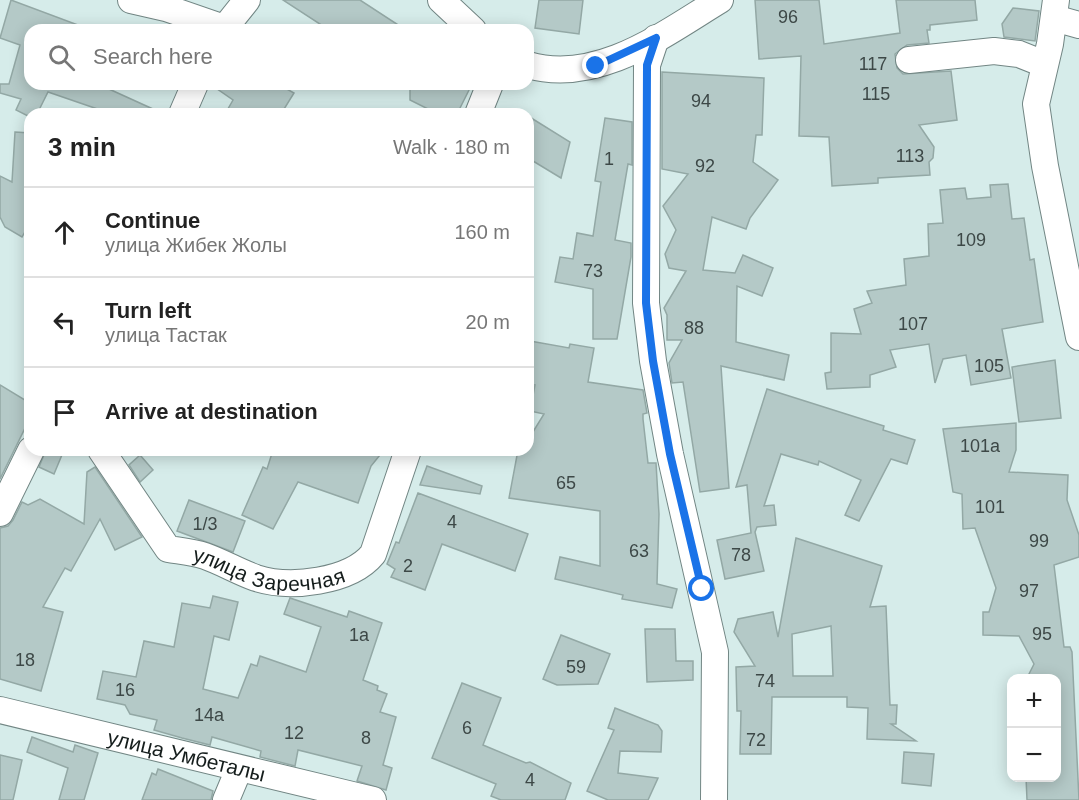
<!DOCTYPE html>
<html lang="en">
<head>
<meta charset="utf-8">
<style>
  :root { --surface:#fff; --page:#f6f6f6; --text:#222; --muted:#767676; --line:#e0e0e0 }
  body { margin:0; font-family:Arial,sans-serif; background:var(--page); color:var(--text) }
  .controls { position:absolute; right:18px; bottom:18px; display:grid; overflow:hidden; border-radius:12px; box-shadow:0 3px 15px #0003 }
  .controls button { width:54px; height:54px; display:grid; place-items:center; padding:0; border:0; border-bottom:2px solid var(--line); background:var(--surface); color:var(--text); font:30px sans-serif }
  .stop { position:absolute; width:18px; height:18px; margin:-14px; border:4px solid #1a73e8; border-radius:50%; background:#fff }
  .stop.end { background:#1a73e8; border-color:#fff; box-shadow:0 2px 6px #0008 }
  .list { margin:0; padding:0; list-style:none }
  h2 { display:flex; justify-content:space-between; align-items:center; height:78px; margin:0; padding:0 24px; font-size:26px }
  h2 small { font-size:20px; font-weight:400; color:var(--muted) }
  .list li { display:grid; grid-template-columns:39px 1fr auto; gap:18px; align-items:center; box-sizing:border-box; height:90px; padding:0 24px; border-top:2px solid var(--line) }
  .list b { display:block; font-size:22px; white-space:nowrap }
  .list p { margin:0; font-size:20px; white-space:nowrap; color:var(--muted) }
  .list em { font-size:20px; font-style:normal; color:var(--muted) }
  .icon { flex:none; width:33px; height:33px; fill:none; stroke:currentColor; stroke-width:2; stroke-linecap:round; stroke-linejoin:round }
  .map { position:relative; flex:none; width:1079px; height:800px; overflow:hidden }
  .search { position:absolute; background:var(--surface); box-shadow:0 3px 15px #0003; left:24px; top:24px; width:510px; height:66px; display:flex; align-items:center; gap:15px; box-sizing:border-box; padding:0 21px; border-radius:18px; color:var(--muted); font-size:22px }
  .panel { position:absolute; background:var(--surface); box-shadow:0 3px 15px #0003; left:24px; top:108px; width:510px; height:348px; border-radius:18px }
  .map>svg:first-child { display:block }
</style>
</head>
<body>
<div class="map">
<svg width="1079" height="800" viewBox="0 0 1079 800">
  <rect width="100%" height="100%" fill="#d6ecea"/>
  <g fill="#b4c9c7" stroke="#93a8a5" stroke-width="1.5" fill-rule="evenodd">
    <polygon points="11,0 86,28 86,30 30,30 30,84 111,84 109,89 164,114 112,114 48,92 37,114 30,114 30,117 16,110 21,99 0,93 0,84 9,84 20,45 0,38"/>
    <polygon points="283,0 360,0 406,30 329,30"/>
    <polygon points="539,0 583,0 579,34 535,28"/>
    <polygon points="755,0 819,0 824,44 900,33 896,0 975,0 977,20 930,25 930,30 927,30 929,43 907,45 895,54 897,68 903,74 951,71 957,120 919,125 934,147 933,158 929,162 930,175 878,178 878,183 832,186 829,137 799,136 801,56 759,59"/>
    <polygon points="1013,8 1039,11 1035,41 1004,37 1002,24"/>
    <polygon points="662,72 764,78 762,135 756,135 753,162 778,180 750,218 746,229 712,217 703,270 735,273 743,255 773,268 762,296 737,286 736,342 789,355 784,380 721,366 729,488 700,492 683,382 672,383 669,363 682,340 667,340 667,315 664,308 686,271 669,268 665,254 676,230 663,206 688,174 662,169"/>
    <polygon points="210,84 278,84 294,93 281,114 225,114 233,100"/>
    <polygon points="410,84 472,84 457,114 438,114 410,100"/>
    <polygon points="528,116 570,142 561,178 528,158"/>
    <polygon points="605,118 632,122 632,165 628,164 615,240 631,243 631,257 617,339 593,339 593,289 555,282 560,257 573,259 577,233 593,236 601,182 595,181"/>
    <polygon points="15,132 30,133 30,223 22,237 5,227 0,217 0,176 12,182"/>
    <polygon points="1008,184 1012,219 1024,218 1030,260 1034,259 1043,322 1002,329 1011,378 971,385 966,355 943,359 935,383 929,344 890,350 896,367 870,375 870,387 827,389 825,373 831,372 831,333 861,334 854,309 872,303 867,291 906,285 904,259 929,256 928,224 943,223 940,190 965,188 967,199 991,197 990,185"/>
    <polygon points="530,341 569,348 570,344 594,348 588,382 643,390 647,413 643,414 643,419 648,463 656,463 659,514 657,584 677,589 672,608 622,599 623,595 555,579 560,557 600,566 600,511 509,498 518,450 528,450 528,440 544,414 530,411 535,385 528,384"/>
    <polygon points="1055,360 1061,418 1019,422 1012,367"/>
    <polygon points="0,385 25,400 30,408 30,418 0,479"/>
    <polygon points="767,389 884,426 883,430 915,440 907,464 891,459 859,521 845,515 861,480 819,461 818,465 781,454 764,506 774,505 776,525 757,527 755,532 764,571 725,579 717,540 751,533 747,485 736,487"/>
    <polygon points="1016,423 1016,450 1009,472 1068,475 1067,500 1079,535 1079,557 1054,565 1064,647 1070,647 1072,652 1079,800 1027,800 1026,777 1056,777 1056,678 1027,678 1034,664 1019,636 983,635 983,612 989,612 996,588 975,528 963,529 962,494 953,492 943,429"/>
    <polygon points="46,450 64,450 54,474 39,467"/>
    <polygon points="273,450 384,450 371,466 358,503 298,482 273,529 242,515 263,467 267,469"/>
    <polygon points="140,455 153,470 140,482 129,465"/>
    <polygon points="427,466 482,486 480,494 420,485"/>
    <polygon points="95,467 142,537 115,550 100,519 71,571 65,568 43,607 63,612 41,691 0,679 0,528 8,526 13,520 22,502 28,505 40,499 84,524 87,472"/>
    <polygon points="418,493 528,534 515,571 442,544 425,590 391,577 395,569 387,564 396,542 399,543"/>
    <polygon points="189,500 245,521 233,552 177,531"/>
    <path d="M 796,538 L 882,566 L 870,607 L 886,606 L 890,705 L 897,705 L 896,724 L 891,724 L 916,741 L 867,739 L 868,708 L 847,707 L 847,697 L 772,697 L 771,754 L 740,754 L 741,711 L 737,711 L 736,667 L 755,666 L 734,632 L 738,619 L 773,612 L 778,637 ZM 831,626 L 833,676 L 793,676 L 792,634 Z"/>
    <polygon points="213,596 238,602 229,640 214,636 203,689 238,698 251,664 257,666 260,656 306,672 321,627 284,614 290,598 347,617 349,611 382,623 363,680 378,686 377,690 387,694 380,712 396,717 383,765 392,768 386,790 357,781 362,766 298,750 295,766 260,757 261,751 212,737 210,745 182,738 154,730 157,720 130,714 125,705 97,699 103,671 136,677 144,641 174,647 182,603 210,608"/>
    <polygon points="645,629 675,629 676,661 693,661 693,680 647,682"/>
    <polygon points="561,635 610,654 598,684 557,685 543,679"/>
    <polygon points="462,683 501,698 483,745 526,763 530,762 571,783 565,800 501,800 491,796 496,784 432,758"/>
    <polygon points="615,708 658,725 662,731 661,752 620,751 618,773 658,778 648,800 608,800 587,791 614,730 608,728"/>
    <polygon points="32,737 73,752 75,745 98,753 84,800 59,800 68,768 27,752"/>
    <polygon points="904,752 934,754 931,786 902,783"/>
    <polygon points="0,755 22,760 13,800 0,800"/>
    <polygon points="158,769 213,791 211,800 142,800 152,773 156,775"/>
  </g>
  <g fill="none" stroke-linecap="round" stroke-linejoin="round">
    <g stroke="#728684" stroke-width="28">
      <g id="minor">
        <polyline points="131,0 166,8 224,28"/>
        <polyline points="441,0 473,30"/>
        <polyline points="1056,0 1050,44 1036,104 1045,166 1079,337"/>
        <polyline points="1054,18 1079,25"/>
        <polyline points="223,30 247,0"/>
        <polyline points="656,38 647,65 646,303 653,361 670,454 715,652 714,800"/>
        <polyline points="909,60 994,51 1019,54 1044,64"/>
        <path d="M 528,65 C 598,85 664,34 720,0"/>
        <polyline points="182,114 195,84"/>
        <polyline points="478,114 490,84"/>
        <path id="s1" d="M 101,450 L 168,549 C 180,551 193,552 205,556 C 222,562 239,572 256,578 C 290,589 350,582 373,554 L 408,450"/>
        <polyline points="0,513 31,450"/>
        <path id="s2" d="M 0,710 L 373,800"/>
        <polyline points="226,800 239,769"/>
      </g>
    </g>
    <use href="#minor" stroke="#fff" stroke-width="26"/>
  </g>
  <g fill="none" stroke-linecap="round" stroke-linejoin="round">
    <polyline stroke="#1a73e8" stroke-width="8" points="596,66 656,38 647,65 646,303 653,361 670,454 702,589"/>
  </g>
  <g text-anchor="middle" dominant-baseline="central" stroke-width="6" stroke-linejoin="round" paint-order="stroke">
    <g font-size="18" fill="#3d4847">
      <text x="788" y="17">96</text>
      <text x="873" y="64">117</text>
      <text x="876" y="94">115</text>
      <text x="701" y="101">94</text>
      <text x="910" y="156">113</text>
      <text x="609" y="159">1</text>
      <text x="705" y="166">92</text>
      <text x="971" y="240">109</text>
      <text x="593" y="271">73</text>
      <text x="913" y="324">107</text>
      <text x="694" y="328">88</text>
      <text x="989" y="366">105</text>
      <text x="980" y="446">101а</text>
      <text x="566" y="483">65</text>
      <text x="990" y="507">101</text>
      <text x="452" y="522">4</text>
      <text x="205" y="524">1/3</text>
      <text x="1039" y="541">99</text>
      <text x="639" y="551">63</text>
      <text x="741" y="555">78</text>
      <text x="408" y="566">2</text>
      <text x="1029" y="591">97</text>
      <text x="1042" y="634">95</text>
      <text x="359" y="635">1а</text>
      <text x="25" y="660">18</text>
      <text x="576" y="667">59</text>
      <text x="765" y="681">74</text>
      <text x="125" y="690">16</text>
      <text x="209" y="715">14а</text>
      <text x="467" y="728">6</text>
      <text x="294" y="733">12</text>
      <text x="366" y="738">8</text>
      <text x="756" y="740">72</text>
      <text x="530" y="780">4</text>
    </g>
    <g font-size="21" fill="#151d1c" stroke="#d6ecea">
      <text stroke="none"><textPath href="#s1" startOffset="224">улица Заречная</textPath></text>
      <text stroke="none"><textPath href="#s2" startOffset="192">улица Умбеталы</textPath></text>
    </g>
  </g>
</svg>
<div class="controls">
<button>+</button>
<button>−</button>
</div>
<div class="stop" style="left:702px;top:589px"></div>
<div class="stop end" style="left:596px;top:66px"></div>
<div class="search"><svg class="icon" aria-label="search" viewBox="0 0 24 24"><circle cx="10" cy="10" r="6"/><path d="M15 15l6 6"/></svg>Search here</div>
<section class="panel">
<h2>3 min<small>Walk · 180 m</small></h2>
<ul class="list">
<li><svg class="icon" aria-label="ahead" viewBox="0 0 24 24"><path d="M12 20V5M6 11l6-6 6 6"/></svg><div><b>Continue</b><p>улица Жибек Жолы</p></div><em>160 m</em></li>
<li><svg class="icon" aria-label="left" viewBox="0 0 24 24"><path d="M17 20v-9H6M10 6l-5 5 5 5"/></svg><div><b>Turn left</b><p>улица Тастак</p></div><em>20 m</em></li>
<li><svg class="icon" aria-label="arrive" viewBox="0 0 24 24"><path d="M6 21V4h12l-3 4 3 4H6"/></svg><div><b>Arrive at destination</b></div></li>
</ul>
</section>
</div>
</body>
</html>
